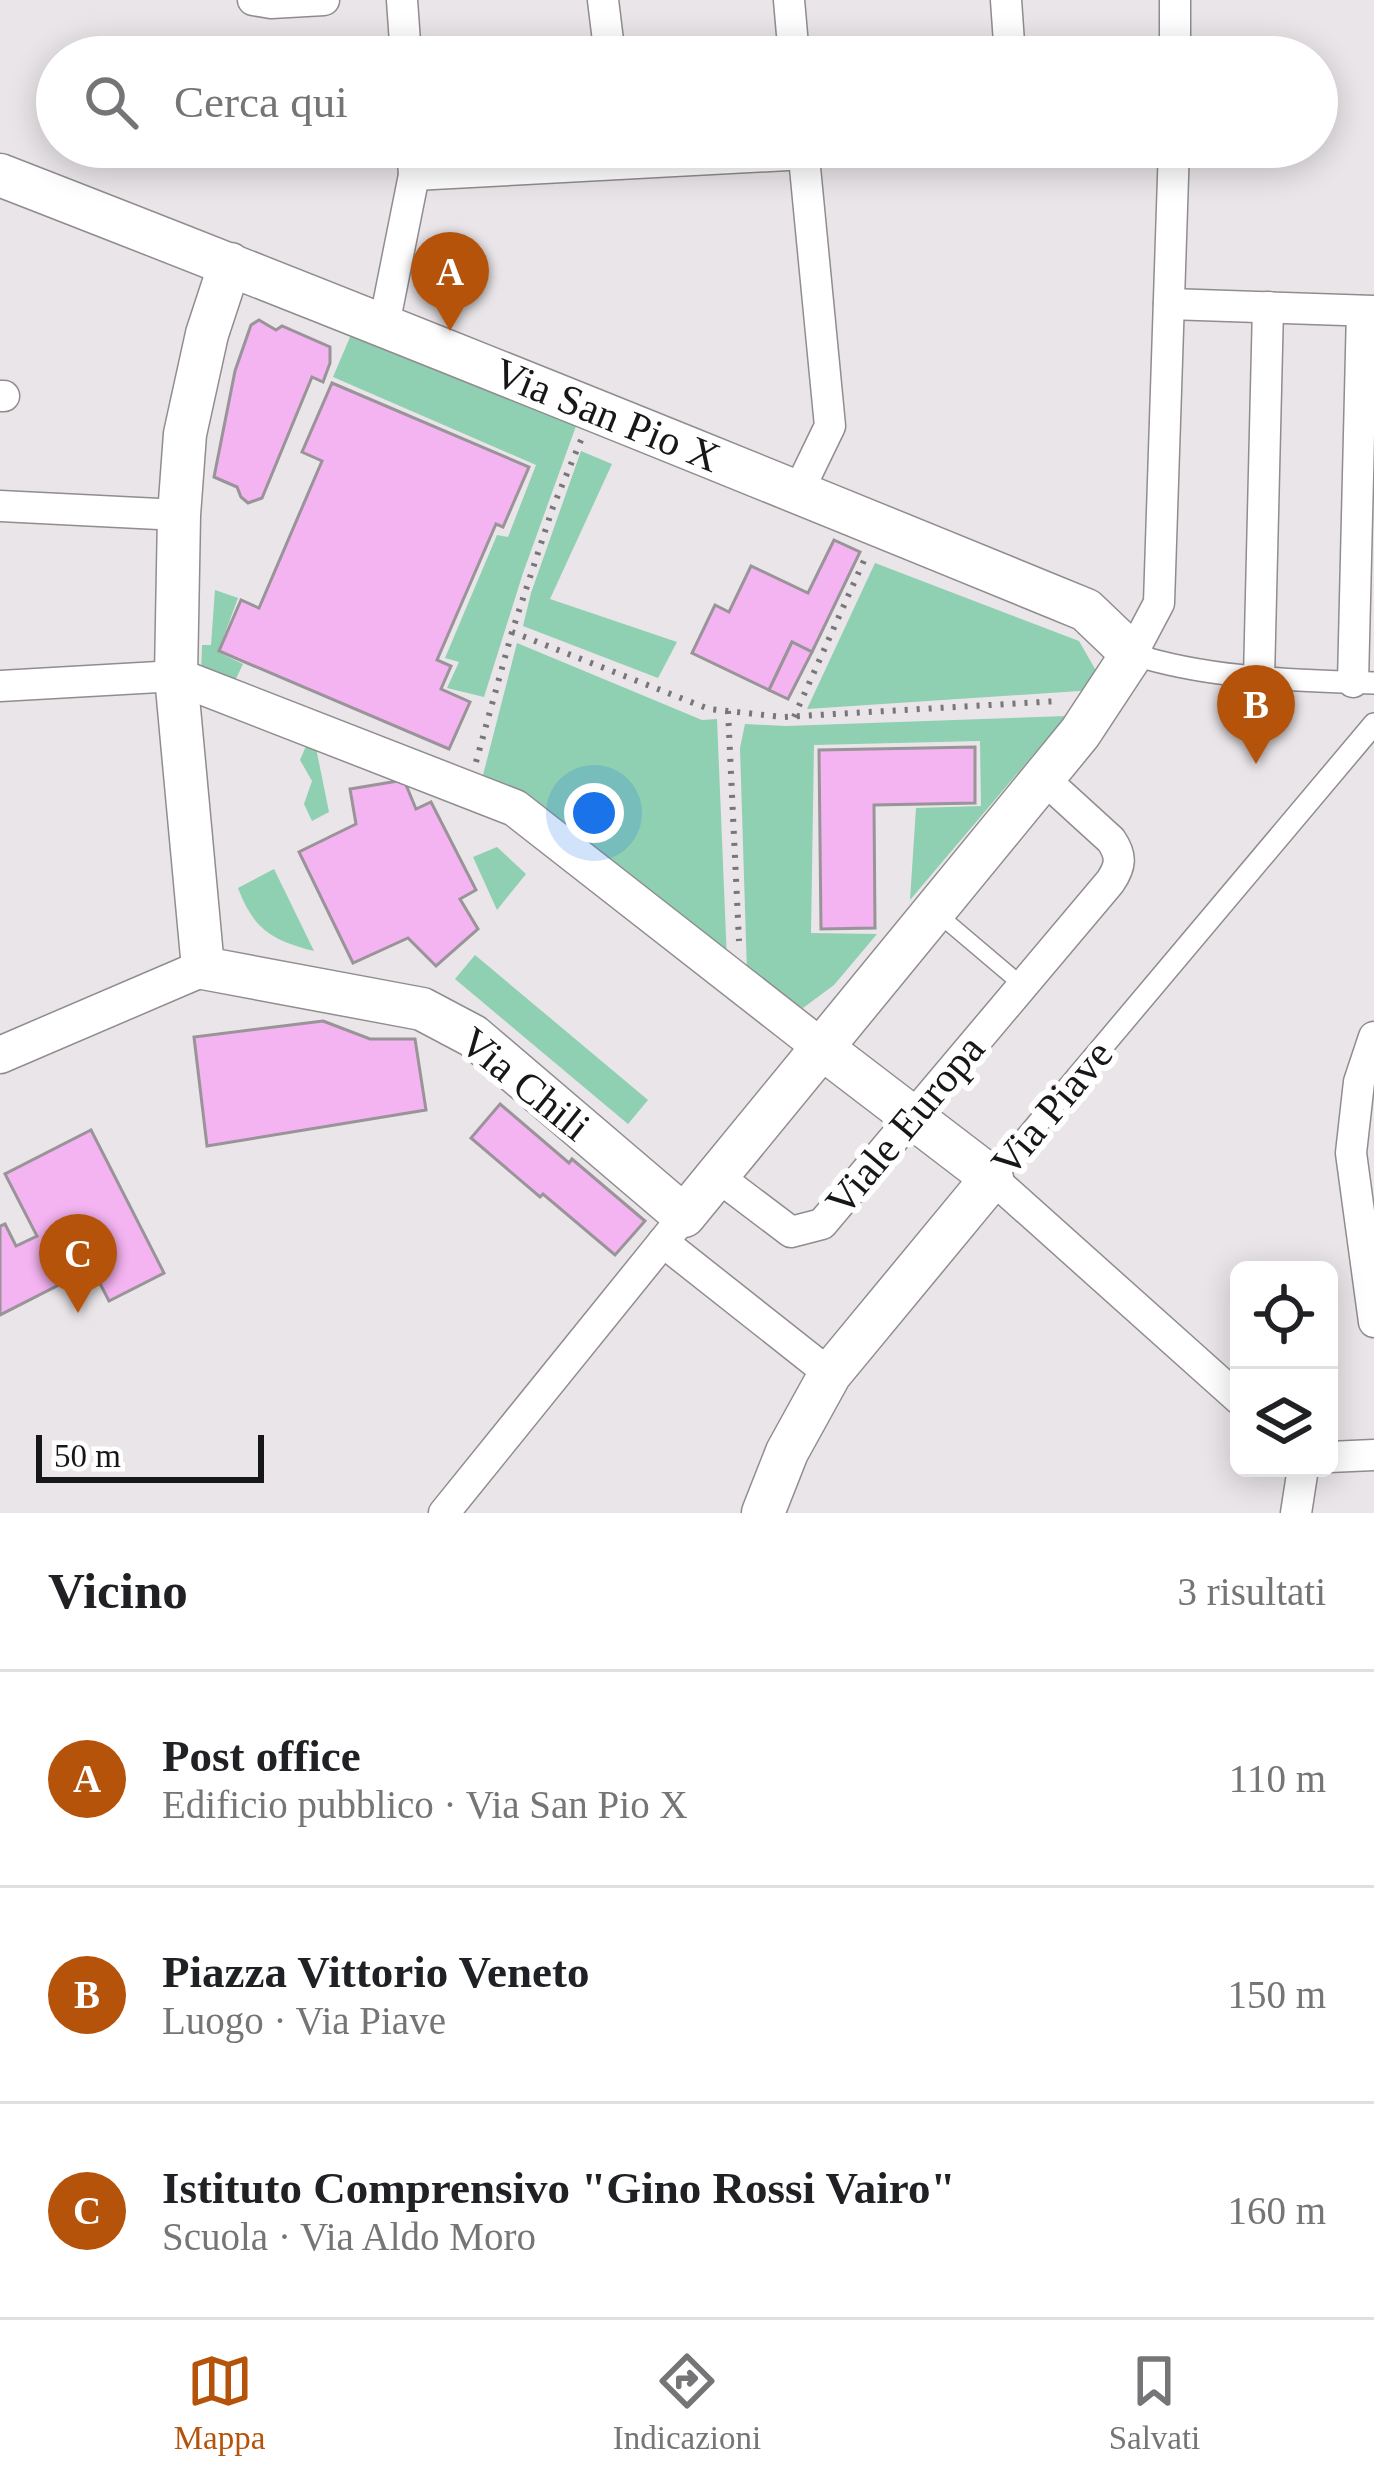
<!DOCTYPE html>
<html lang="it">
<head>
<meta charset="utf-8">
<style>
  :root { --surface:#fff; --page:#f6f6f6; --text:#202124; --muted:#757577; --line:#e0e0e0; --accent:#b45309 }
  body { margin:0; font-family:"Times New Roman",serif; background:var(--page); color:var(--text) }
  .controls { position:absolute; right:36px; bottom:36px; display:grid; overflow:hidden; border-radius:18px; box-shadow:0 6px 30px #0003 }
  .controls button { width:108px; height:108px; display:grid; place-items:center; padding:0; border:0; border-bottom:3px solid var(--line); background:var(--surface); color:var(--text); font:60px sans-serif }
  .scale { position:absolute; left:36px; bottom:30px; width:228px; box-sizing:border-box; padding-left:12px; border:6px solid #181718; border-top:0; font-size:33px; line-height:42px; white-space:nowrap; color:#181718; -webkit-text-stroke:9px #fff; paint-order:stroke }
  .you { position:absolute; left:594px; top:813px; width:42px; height:42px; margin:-30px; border:9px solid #fff; border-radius:50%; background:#1a73e8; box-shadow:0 0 0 18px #1a73e833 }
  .badge { display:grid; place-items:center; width:78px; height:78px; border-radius:50%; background:var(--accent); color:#fff; font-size:39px; font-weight:700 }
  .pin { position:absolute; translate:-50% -99px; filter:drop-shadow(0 3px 6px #0008) }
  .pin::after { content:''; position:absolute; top:63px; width:42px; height:36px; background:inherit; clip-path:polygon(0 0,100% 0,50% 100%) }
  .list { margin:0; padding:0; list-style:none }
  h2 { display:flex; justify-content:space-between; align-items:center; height:156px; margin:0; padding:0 48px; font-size:51px }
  h2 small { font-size:39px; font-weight:400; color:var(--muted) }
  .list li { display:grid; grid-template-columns:78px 1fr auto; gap:36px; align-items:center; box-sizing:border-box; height:216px; padding:0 48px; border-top:3px solid var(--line) }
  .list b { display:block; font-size:45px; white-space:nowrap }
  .list p { margin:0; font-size:39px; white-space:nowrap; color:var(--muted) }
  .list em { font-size:39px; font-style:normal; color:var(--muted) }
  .icon { flex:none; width:66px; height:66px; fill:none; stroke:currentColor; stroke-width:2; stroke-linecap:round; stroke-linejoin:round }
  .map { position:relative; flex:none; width:1374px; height:1513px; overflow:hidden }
  .search { position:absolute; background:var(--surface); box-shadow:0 6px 30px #0003; left:36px; right:36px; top:36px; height:132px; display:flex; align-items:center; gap:30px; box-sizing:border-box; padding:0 42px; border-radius:66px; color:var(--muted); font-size:45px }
  .sheet { height:804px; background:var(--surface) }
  nav { display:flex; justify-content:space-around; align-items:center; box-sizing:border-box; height:168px; border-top:3px solid var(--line); background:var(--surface); font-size:33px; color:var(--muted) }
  nav a { display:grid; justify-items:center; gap:6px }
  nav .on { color:var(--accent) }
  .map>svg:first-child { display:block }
</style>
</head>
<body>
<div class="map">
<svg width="1374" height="1513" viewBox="0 0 1374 1513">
  <rect width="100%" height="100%" fill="#e9e5e9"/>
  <g fill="#8ed0b1">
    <polygon points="356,323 580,415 523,573 484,697 447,688 459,662 445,658 497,535 508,537 536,465 333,377"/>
    <polygon points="581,451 612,464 550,599 677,642 658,678 523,626 531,593"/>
    <polygon points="875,563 1079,641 1095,669 1094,690 807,709"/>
    <polygon points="215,590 238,598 218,652 243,664 233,685 201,675 202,645 211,645"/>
    <polygon points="517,643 702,720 717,719 727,961 482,779"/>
    <polygon points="1066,716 910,900 916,808 981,806 980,741 814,745 811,933 877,934 834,985 803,1008 747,973 740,748 745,724 786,726"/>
    <polygon points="306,746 316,748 329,812 312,821 304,804 312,781 300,760"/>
    <polygon points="497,847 526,874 497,910 473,857"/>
    <path d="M 274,869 L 314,951 C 272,940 254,930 238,888 Z"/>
    <polygon points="475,955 648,1100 628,1124 455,979"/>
  </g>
  <g fill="#f4b3f1" stroke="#989498" stroke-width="3">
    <polygon points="259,320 276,330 282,326 330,347 330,363 323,382 312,377 262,498 248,503 241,497 237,487 214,477 235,371 251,325"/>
    <polygon points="332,383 529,467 503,527 496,524 437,660 451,666 441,689 470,702 449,749 219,651 241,600 259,608 322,461 302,452"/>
    <polygon points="834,540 860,552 812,652 792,642 769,690 692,653 715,605 729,612 751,566 808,593"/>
    <polygon points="792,642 812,652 788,699 769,690"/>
    <polygon points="975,747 975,803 874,805 875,928 821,929 819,750"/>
    <polygon points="404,780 416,809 431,802 476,890 460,899 478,929 436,966 408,938 353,963 299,852 356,824 350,789"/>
    <polygon points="323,1021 370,1039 415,1039 426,1110 207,1146 194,1037"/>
    <polygon points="500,1104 569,1163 572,1159 645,1221 615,1255 543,1194 540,1197 471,1138"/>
    <polygon points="91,1130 164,1273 109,1301 92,1268 0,1315 0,1226 5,1224 16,1246 37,1236 5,1174"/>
  </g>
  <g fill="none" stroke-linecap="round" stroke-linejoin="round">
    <g stroke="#908c8f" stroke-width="18">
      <polyline id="service" points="938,914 1023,986"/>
    </g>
    <g stroke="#908c8f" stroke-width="24">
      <g id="pedestrian">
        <path d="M 1132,654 C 1210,679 1293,680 1374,683"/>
        <polyline points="992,1178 1374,724"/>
      </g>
    </g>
    <g stroke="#908c8f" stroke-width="33">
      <g id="minor">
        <polyline points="253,0 271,3 324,0"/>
        <polyline points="402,0 406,57"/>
        <polyline points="603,0 610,57"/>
        <polyline points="789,0 794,57"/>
        <polyline points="1006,0 1010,57"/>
        <polyline points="1175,0 1175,57"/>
        <polyline points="414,175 788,155 792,147"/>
        <polyline points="1169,304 1374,311"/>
        <polyline points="384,325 414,175 412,147"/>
        <polyline points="0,396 4,396"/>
        <polyline points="798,492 830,426 803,147"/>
        <polyline points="0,506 179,515"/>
        <polyline points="1132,654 1159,603 1174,147"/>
        <polyline points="1259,678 1268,307"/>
        <polyline points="1353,682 1362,311"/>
        <polyline points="0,686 176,676"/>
        <polyline points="1374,1037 1359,1082 1351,1153 1374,1322"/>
        <path d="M 717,1176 L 791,1232 L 822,1224 L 1110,882 C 1121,866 1122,856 1111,840 L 1043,778"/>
        <polyline points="992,1178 1239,1399"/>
        <polyline points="663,1242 830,1374"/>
        <polyline points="1329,1457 1374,1455"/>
        <polyline points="444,1513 684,1216"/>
        <polyline points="1296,1513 1303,1468"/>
      </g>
    </g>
    <g stroke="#908c8f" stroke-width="39">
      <g id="tertiary">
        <polyline points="176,676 515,808 822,1048"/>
        <polyline points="0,1055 203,968"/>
      </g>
    </g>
    <g stroke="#908c8f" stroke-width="45">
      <g id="secondary">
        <path d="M 0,175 C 363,316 725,462 1086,610 L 1132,654 L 1080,733 L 684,1216 L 473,1036 L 422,1009 L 203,968 L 176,676 L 179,515 L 185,434 L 207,334 L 230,264"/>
        <polyline points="763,1513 787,1452 830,1374 992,1178 822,1048"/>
      </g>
    </g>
    <g stroke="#787678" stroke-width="6" stroke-dasharray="3 9" stroke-linecap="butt">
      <polyline points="581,440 553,507 512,632 709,709 783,717 1059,701"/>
      <polyline points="728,711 739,941"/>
      <polyline points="794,717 866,556"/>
      <polyline points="476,762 512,632"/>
    </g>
    <use href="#service" stroke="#fff" stroke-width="15"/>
    <use href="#pedestrian" stroke="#fff" stroke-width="21"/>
    <use href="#minor" stroke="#fff" stroke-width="30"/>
    <use href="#tertiary" stroke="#fff" stroke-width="36"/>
    <use href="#secondary" stroke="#fff" stroke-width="42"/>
  </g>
  <g text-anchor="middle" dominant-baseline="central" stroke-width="12" stroke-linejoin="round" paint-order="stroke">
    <g font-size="42" fill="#181718" stroke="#fff">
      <text transform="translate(607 415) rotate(22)">Via San Pio X</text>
      <text transform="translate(525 1084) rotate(39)">Via Chili</text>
      <text transform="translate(1052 1108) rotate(-50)">Via Piave</text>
      <text transform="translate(905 1125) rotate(-50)">Viale Europa</text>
    </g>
  </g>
</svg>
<div class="controls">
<button><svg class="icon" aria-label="locate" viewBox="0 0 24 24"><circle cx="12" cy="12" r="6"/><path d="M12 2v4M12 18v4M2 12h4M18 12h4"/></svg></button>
<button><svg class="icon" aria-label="layers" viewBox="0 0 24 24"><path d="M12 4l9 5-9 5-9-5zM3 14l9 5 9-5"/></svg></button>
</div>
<div class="scale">50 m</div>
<div class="you"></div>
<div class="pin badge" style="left:450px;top:331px">A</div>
<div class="pin badge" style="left:1256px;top:764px">B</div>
<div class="pin badge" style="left:78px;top:1313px">C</div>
<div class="search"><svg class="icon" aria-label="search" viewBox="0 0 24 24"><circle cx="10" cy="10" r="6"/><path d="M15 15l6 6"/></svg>Cerca qui</div>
</div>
<section class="sheet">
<h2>Vicino<small>3 risultati</small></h2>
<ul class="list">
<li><span class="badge">A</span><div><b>Post office</b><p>Edificio pubblico · Via San Pio X</p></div><em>110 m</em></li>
<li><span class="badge">B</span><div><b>Piazza Vittorio Veneto</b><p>Luogo · Via Piave</p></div><em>150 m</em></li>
<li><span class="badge">C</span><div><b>Istituto Comprensivo &quot;Gino Rossi Vairo&quot;</b><p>Scuola · Via Aldo Moro</p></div><em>160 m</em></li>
</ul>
</section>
<nav>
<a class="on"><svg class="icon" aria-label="map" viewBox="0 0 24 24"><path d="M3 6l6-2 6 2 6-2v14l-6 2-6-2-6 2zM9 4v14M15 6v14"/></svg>Mappa</a>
<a><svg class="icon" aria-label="directions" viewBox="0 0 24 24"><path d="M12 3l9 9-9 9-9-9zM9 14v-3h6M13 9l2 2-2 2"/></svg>Indicazioni</a>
<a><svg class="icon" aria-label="saved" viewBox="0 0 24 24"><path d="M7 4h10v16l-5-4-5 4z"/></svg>Salvati</a>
</nav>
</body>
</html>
